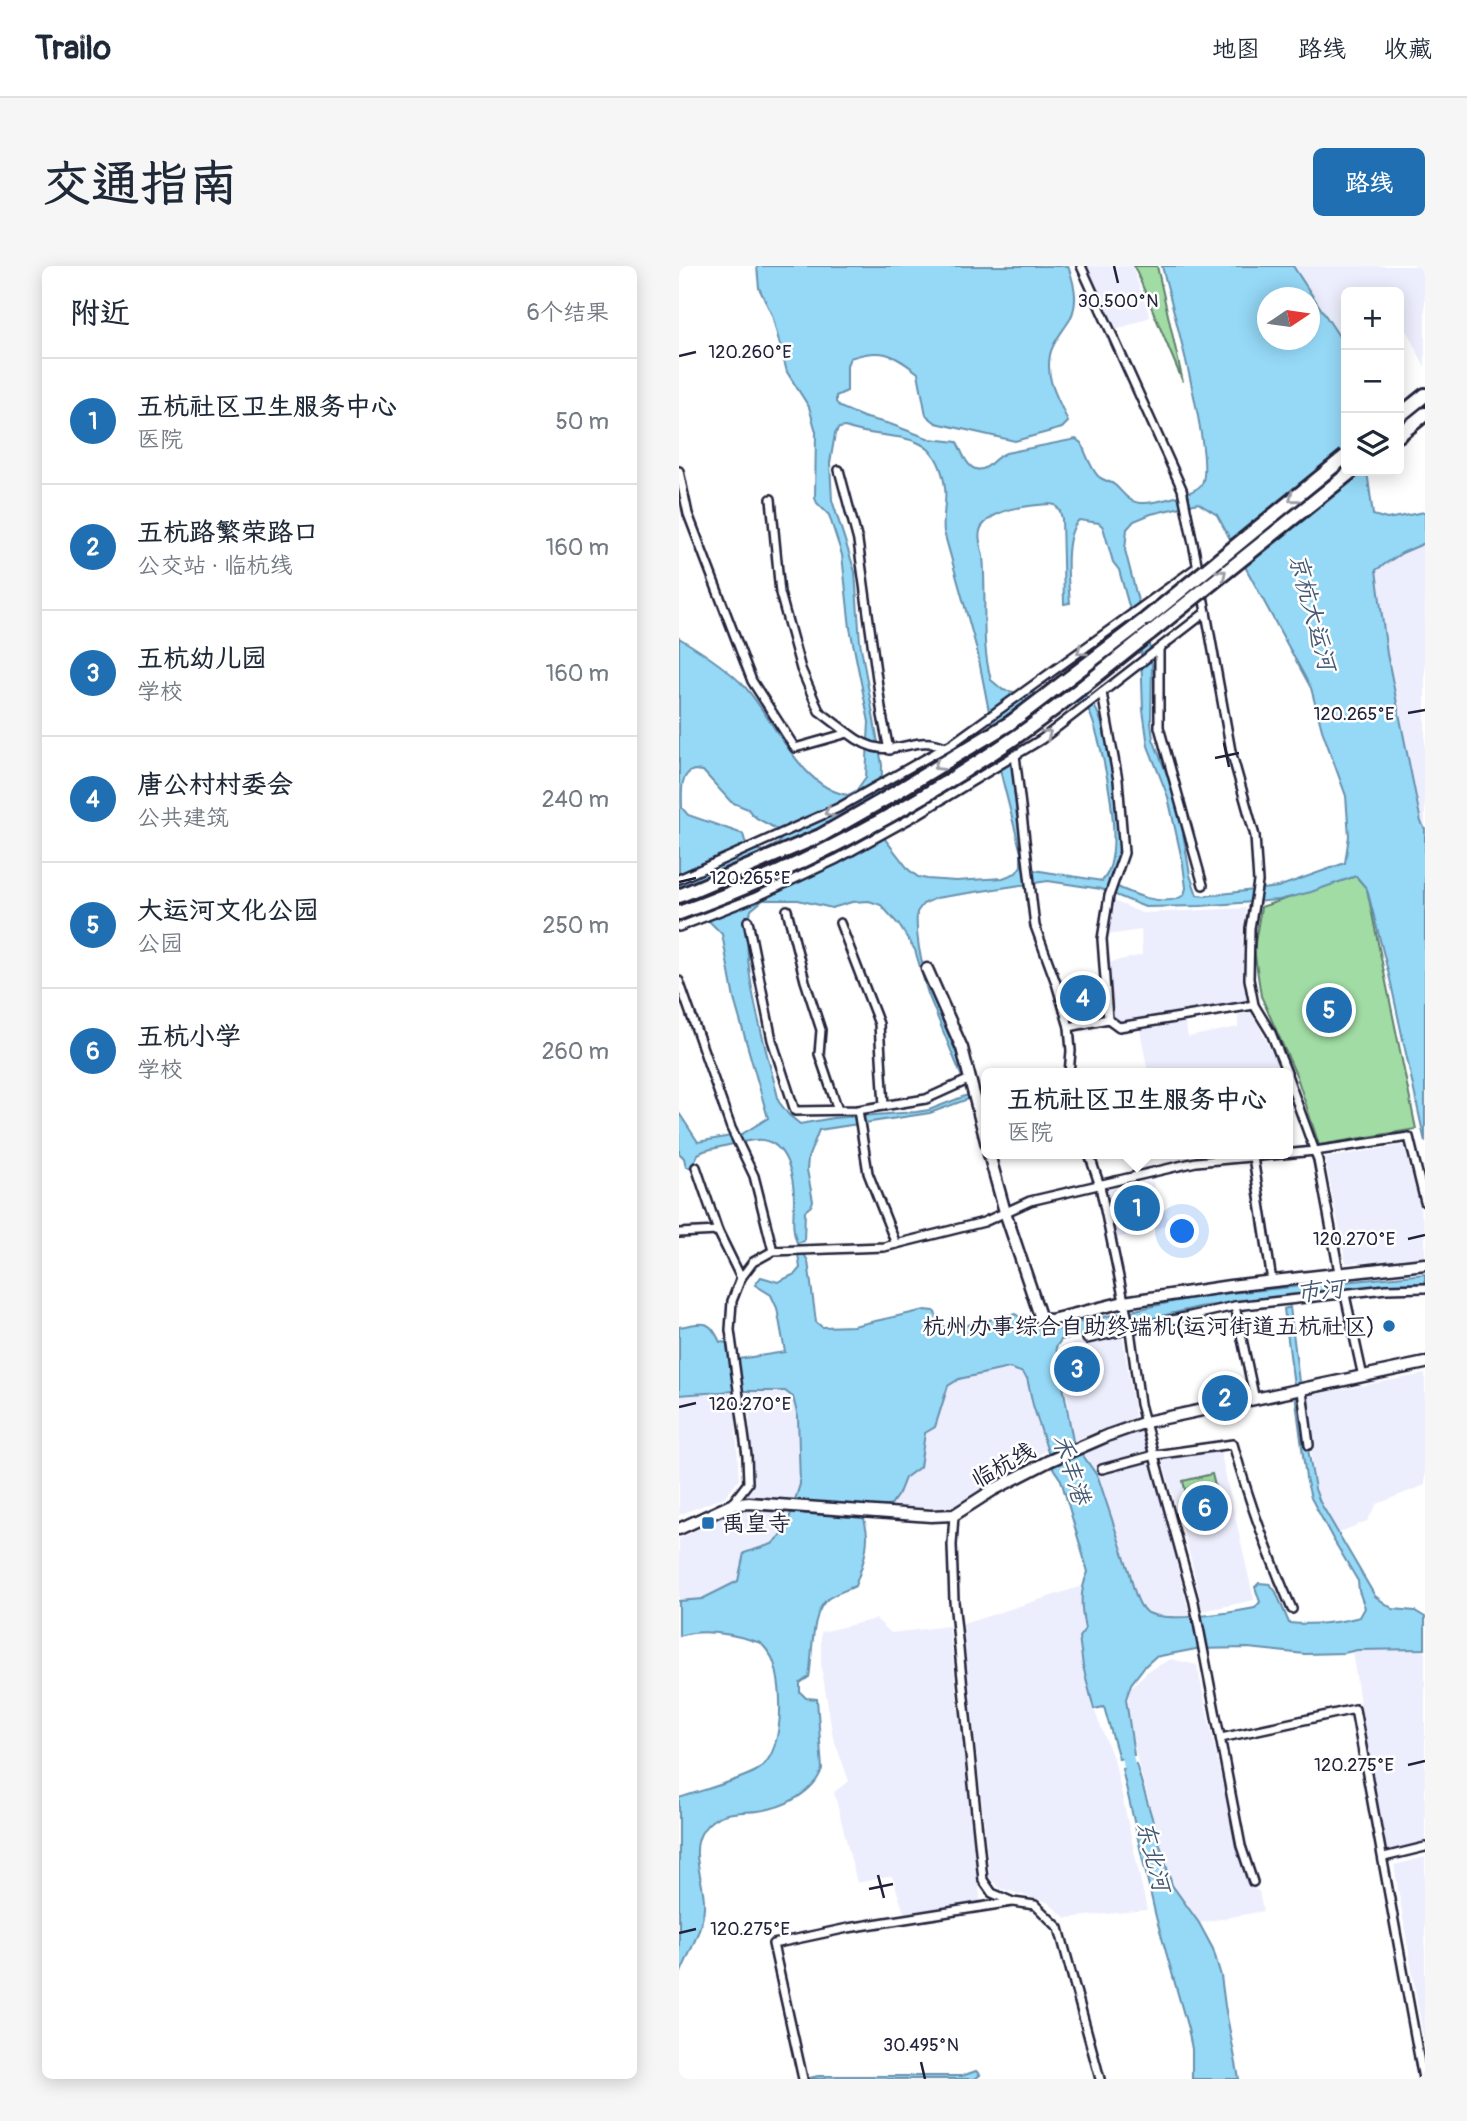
<!DOCTYPE html>
<html lang="zh">
<head>
<meta charset="utf-8">
<style>
  :root { --surface:#fff; --page:#f6f6f7; --text:#1f2937; --muted:#747a83; --line:#e0e1e3; --accent:#1f6fb2 }
  body { margin:0; font-family:Pangolin,"LXGW WenKai TC",sans-serif; background:var(--page); color:var(--text) }
  .controls { position:absolute; right:21px; top:21px; display:grid; overflow:hidden; border-radius:10px; box-shadow:0 4px 18px #0003 }
  .controls button { width:63px; height:63px; display:grid; place-items:center; padding:0; border:0; border-bottom:2px solid var(--line); background:var(--surface); color:var(--text); font:35px sans-serif }
  .compass { position:absolute; left:578px; top:21px; width:63px; height:63px; border-radius:50%; background:var(--surface); box-shadow:0 4px 18px #0003; rotate:77deg }
  .you { position:absolute; left:504px; top:966px; width:24px; height:24px; margin:-18px; border:5px solid #fff; border-radius:50%; background:#1a73e8; box-shadow:0 0 0 10px #1a73e833 }
  .badge { display:grid; place-items:center; width:46px; height:46px; border-radius:50%; background:var(--accent); color:#fff; font-size:23px; font-weight:700 }
  .pin { position:absolute; translate:-50% -50%; border:4px solid #fff; box-shadow:0 2px 7px #0006 }
  .popup { position:absolute; left:302px; top:802px; width:312px; height:91px; box-sizing:border-box; display:grid; place-content:center; border-radius:10px; background:var(--surface); filter:drop-shadow(0 2px 5px #0005); font-size:23px; white-space:nowrap; color:var(--muted) }
  .popup b { font-size:26px; color:var(--text) }
  .popup::after { content:''; position:absolute; left:50%; top:100%; margin-left:-14px; border:14px solid transparent; border-top-color:var(--surface) }
  .list { margin:0; padding:0; list-style:none }
  h2 { display:flex; justify-content:space-between; align-items:center; height:91px; margin:0; padding:0 28px; font-size:30px }
  h2 small { font-size:23px; font-weight:400; color:var(--muted) }
  .list li { display:grid; grid-template-columns:46px 1fr auto; gap:21px; align-items:center; box-sizing:border-box; height:126px; padding:0 28px; border-top:2px solid var(--line) }
  .list b { display:block; font-size:26px; white-space:nowrap }
  .list p { margin:0; font-size:23px; white-space:nowrap; color:var(--muted) }
  .list em { font-size:23px; font-style:normal; color:var(--muted) }
  .icon { flex:none; width:38px; height:38px; fill:none; stroke:currentColor; stroke-width:2; stroke-linecap:round; stroke-linejoin:round }
  .map { position:relative; flex:none; width:746px; height:1813px; overflow:hidden; border-radius:10px }
  header { display:flex; align-items:center; gap:42px; box-sizing:border-box; height:98px; padding:0 35px; background:var(--surface); border-bottom:2px solid var(--line) }
  header strong { font-size:33px }
  nav { display:flex; gap:38px; margin-inline-start:auto; font-size:24px }
  .intro { display:flex; align-items:center; justify-content:space-between; box-sizing:border-box; height:168px; padding:0 42px }
  h1 { margin:0; font-size:49px }
  .button { padding:18px 32px; border-radius:10px; background:var(--accent); color:#fff; font-size:24px; font-weight:700 }
  main { display:flex; gap:42px; padding:0 42px }
  aside { flex:1; background:var(--surface); border-radius:10px; box-shadow:0 4px 18px #0003 }
  .map>svg:first-child { display:block }
</style>
</head>
<body>
<header>
<strong>Trailo</strong>
<nav><a>地图</a><a>路线</a><a>收藏</a></nav>
</header>
<div class="intro"><h1>交通指南</h1><a class="button">路线</a></div>
<main>
<aside>
<h2>附近<small>6个结果</small></h2>
<ul class="list">
<li><span class="badge">1</span><div><b>五杭社区卫生服务中心</b><p>医院</p></div><em>50 m</em></li>
<li><span class="badge">2</span><div><b>五杭路繁荣路口</b><p>公交站 · 临杭线</p></div><em>160 m</em></li>
<li><span class="badge">3</span><div><b>五杭幼儿园</b><p>学校</p></div><em>160 m</em></li>
<li><span class="badge">4</span><div><b>唐公村村委会</b><p>公共建筑</p></div><em>240 m</em></li>
<li><span class="badge">5</span><div><b>大运河文化公园</b><p>公园</p></div><em>250 m</em></li>
<li><span class="badge">6</span><div><b>五杭小学</b><p>学校</p></div><em>260 m</em></li>
</ul>
</aside>
<div class="map">
<svg width="746" height="1813" viewBox="0 0 746 1813">
  <rect width="100%" height="100%" fill="#fff"/>
  <filter id="ink" filterUnits="userSpaceOnUse"><feTurbulence type="fractalNoise" baseFrequency=".0143" numOctaves="2"/><feDisplacementMap in="SourceGraphic" scale="14" xChannelSelector="R" yChannelSelector="G"/><feConvolveMatrix kernelMatrix="1 2 1 2 8 2 1 2 1" color-interpolation-filters="sRGB"/></filter>
  <g filter="url(#ink)">
    <g fill="#edeefd">
      <polygon points="408,0 453,0 471,51 437,64"/>
      <polygon points="614,0 746,0 746,101 728,65 720,67 720,26 667,26 667,81"/>
      <polygon points="746,277 746,563 742,556 706,376 697,304 729,284"/>
      <polygon points="435,635 463,647 567,642 563,677 568,736 445,755 429,753 428,697 463,689 462,664 429,669"/>
      <polygon points="573,746 603,807 469,807 461,764 506,756 509,771 559,761 559,749"/>
      <polygon points="725,879 746,962 746,993 667,997 646,892"/>
      <polygon points="473,915 491,959 438,972 427,924"/>
      <polygon points="443,1066 456,1151 394,1175 382,1080"/>
      <polygon points="330,1102 342,1106 348,1112 354,1139 368,1184 314,1214 274,1242 211,1240 220,1227 226,1212 241,1201 246,1167 262,1140 269,1120 280,1113"/>
      <polygon points="746,1108 746,1219 698,1238 688,1255 659,1267 636,1223 627,1130"/>
      <polygon points="55,1125 60,1214 45,1231 0,1249 0,1129"/>
      <polygon points="69,1125 106,1125 114,1131 119,1151 121,1218 106,1266 93,1278 65,1287 59,1315 23,1333 0,1335 0,1273 54,1246 74,1220"/>
      <polygon points="464,1163 511,1350 473,1349 463,1342 453,1320 451,1308 419,1211 405,1188"/>
      <polygon points="541,1184 575,1334 524,1345 512,1293 483,1192"/>
      <polygon points="403,1320 402,1336 406,1363 400,1371 404,1400 415,1443 436,1497 468,1644 387,1652 368,1636 320,1622 311,1612 284,1358"/>
      <polygon points="197,1353 212,1367 270,1360 302,1638 225,1647 213,1610 178,1617 155,1526 170,1515 154,1471 142,1399 142,1366"/>
      <polygon points="746,1384 746,1581 705,1591 673,1385"/>
      <polygon points="492,1393 518,1399 557,1582 571,1621 580,1625 584,1645 520,1657 493,1619 458,1493 449,1444 450,1423 469,1405"/>
      <polygon points="746,1591 746,1781 715,1599"/>
    </g>
    <g fill="#a0dca3" stroke="#617f6f" stroke-width="2">
      <polygon points="455,0 478,0 504,116"/>
      <polygon points="677,610 688,623 737,863 640,879 618,811 582,730 575,683 582,641"/>
      <polygon points="533,1208 537,1224 508,1231 504,1215"/>
    </g>
    <g fill="#95d9f7" stroke="#6790ac" stroke-width="2" fill-rule="evenodd">
      <path d="M 78,0 L 389,0 C 397,22 401,42 386,61 C 380,70 373,78 371,89 C 366,115 380,133 389,156 L 383,162 L 336,175 L 257,157 L 247,149 L 239,107 C 214,88 203,81 171,92 L 168,99 L 168,125 L 157,130 L 157,136 L 161,141 L 184,151 L 211,158 L 251,173 L 278,176 C 284,188 291,213 309,200 C 317,194 316,191 327,187 L 397,173 L 402,177 C 407,187 411,201 419,210 C 424,215 432,215 437,220 C 447,230 451,238 467,237 C 479,236 515,228 522,219 C 538,199 491,32 483,0 L 614,0 L 667,81 L 667,205 L 688,205 L 694,249 L 708,253 L 746,246 L 746,277 L 723,287 L 697,304 L 708,388 L 742,556 L 746,563 L 746,876 L 711,713 L 688,623 L 677,610 L 632,626 L 600,634 L 521,640 L 466,641 L 422,623 L 369,615 L 257,632 L 244,638 L 238,646 C 234,702 266,756 285,807 L 282,809 L 249,728 L 236,684 L 220,659 L 202,639 L 190,635 L 173,636 L 153,642 L 119,634 L 84,634 L 72,644 C 58,696 88,783 100,836 L 110,849 L 121,858 L 154,852 L 237,846 L 250,844 L 286,830 L 291,829 L 292,832 L 251,847 L 140,864 L 129,892 L 128,904 L 134,935 L 132,940 L 126,945 L 125,975 L 118,977 C 112,961 115,950 115,933 C 115,913 109,878 84,874 C 73,872 38,882 25,885 L 19,888 L 13,901 L 7,901 L 5,892 L 0,887 L 0,847 L 19,876 L 63,868 L 89,852 L 55,733 L 43,668 L 25,650 L 0,635 L 0,372 C 20,384 50,404 66,421 C 95,453 122,523 169,529 L 177,525 L 187,511 L 190,456 L 171,362 L 163,289 L 150,249 L 138,237 L 136,232 L 137,166 L 130,141 L 108,106 L 93,49 L 80,22 ZM 589,32 L 631,32 L 631,74 L 589,74 ZM 166,161 C 212,178 258,157 266,222 C 268,236 263,250 265,266 L 298,384 L 323,512 L 342,587 L 342,600 L 337,607 L 324,612 L 277,615 L 248,613 L 239,611 L 230,604 L 206,573 L 202,548 L 203,499 L 181,376 L 176,306 L 153,234 L 151,197 L 156,168 L 160,162 ZM 519,237 L 538,249 L 632,422 L 643,464 L 667,530 L 670,570 L 666,597 L 599,621 L 526,630 L 518,629 L 511,609 L 499,537 L 474,473 L 472,457 L 473,399 L 470,378 L 446,284 L 448,263 L 455,255 L 472,248 ZM 370,238 L 376,239 L 381,245 L 383,253 L 385,338 L 391,337 C 389,315 384,269 400,254 L 420,257 L 424,261 L 434,296 L 440,304 L 462,384 L 464,444 L 469,480 L 489,531 L 504,598 L 507,622 L 505,629 C 485,643 451,627 432,618 C 435,606 439,594 440,581 C 441,552 430,445 407,430 L 335,426 L 324,424 L 312,414 C 301,375 308,331 304,290 C 302,280 297,267 304,259 C 319,241 349,240 370,238 ZM 397,437 L 408,442 L 412,450 C 424,482 449,589 423,615 L 355,604 L 351,600 L 338,549 L 328,449 L 338,443 ZM 15,504 L 24,505 L 52,536 L 69,543 C 77,557 96,557 103,570 L 100,577 L 85,585 L 71,582 L 66,575 L 64,568 L 9,549 L 3,542 C 3,528 0,508 15,504 Z"/>
      <path d="M 119,988 L 125,988 L 129,995 L 137,1056 L 143,1061 L 174,1060 L 246,1044 L 255,1045 L 263,1060 L 271,1063 L 336,1048 L 359,1062 L 369,1060 L 373,1064 L 386,1063 L 392,1058 L 521,1030 L 746,1008 L 746,1019 L 667,1023 L 520,1041 L 382,1074 L 377,1081 L 394,1175 L 419,1211 L 451,1308 C 453,1317 458,1336 464,1343 C 478,1360 555,1346 576,1342 L 581,1336 L 576,1321 L 580,1317 L 591,1318 L 597,1326 L 610,1357 C 633,1359 659,1357 681,1351 L 686,1342 L 680,1325 L 679,1315 L 654,1273 L 632,1232 L 627,1212 L 605,1043 L 611,1041 L 626,1166 L 636,1223 L 641,1236 L 696,1330 L 714,1343 L 736,1345 L 746,1351 L 746,1383 L 678,1384 L 665,1387 L 626,1388 L 569,1382 L 517,1383 L 476,1391 L 465,1401 L 452,1418 L 447,1433 L 455,1489 L 440,1493 L 425,1441 L 415,1443 L 404,1400 L 400,1371 L 406,1363 C 402,1342 400,1326 409,1306 L 382,1214 L 374,1202 L 354,1139 L 348,1112 L 342,1106 L 330,1102 L 280,1113 L 269,1120 L 256,1161 L 246,1167 L 241,1201 L 226,1212 L 220,1227 L 211,1240 L 185,1242 C 183,1253 188,1259 188,1270 C 188,1287 182,1304 176,1320 C 168,1324 158,1327 150,1332 C 131,1344 134,1391 130,1411 L 121,1417 L 121,1426 L 127,1432 L 138,1433 L 143,1503 C 135,1527 104,1542 79,1545 C 59,1547 39,1544 25,1563 C 8,1585 27,1617 25,1641 C 24,1662 8,1691 0,1711 L 0,1532 C 23,1524 56,1516 77,1505 C 106,1489 105,1422 94,1394 C 92,1388 86,1382 82,1377 C 58,1369 25,1362 0,1370 L 0,1335 L 23,1333 L 59,1315 L 65,1287 L 93,1278 L 106,1266 L 121,1218 L 119,1151 L 114,1131 L 106,1125 L 55,1125 L 0,1129 L 0,1061 C 22,1058 29,1050 41,1076 L 50,1077 L 51,1089 L 60,1093 L 106,1086 L 98,1042 L 92,1029 L 76,1019 L 82,1011 L 99,1016 L 116,1008 L 121,1002 Z"/>
      <polygon points="457,1498 493,1619 520,1657 534,1683 542,1710 546,1740 560,1813 513,1813 513,1783 509,1763 477,1651 443,1503"/>
      <polygon points="297,1805 301,1809 296,1813 126,1813 139,1810 283,1810"/>
    </g>
    <g fill="none" stroke-linecap="round" stroke-linejoin="round">
      <polyline stroke="#95d9f7" stroke-width="12" points="444,1474 454,1515"/>
      <g stroke="#22223b" stroke-width="12">
        <g id="minor">
          <polyline points="402,0 503,223 521,312"/>
          <polyline points="160,204 179,275 203,449 210,484"/>
          <path d="M 0,205 L 9,248 L 73,415 L 116,482 L 169,467 C 213,502 231,465 266,481"/>
          <polyline points="92,233 101,327 122,403 140,445 169,467"/>
          <polyline points="523,324 552,485 576,570 579,616 571,662 570,713 575,739 592,767 608,807"/>
          <polyline points="480,383 480,461 524,619"/>
          <polyline points="423,427 439,514 445,587 430,630 423,673 429,753 440,761 575,739"/>
          <polyline points="336,489 356,660 377,717 390,761"/>
          <polyline points="0,613 159,542 274,477 518,301"/>
          <polyline points="108,644 126,715 142,764 140,788 159,844"/>
          <polyline points="69,655 93,774 116,845 179,844 247,833 291,813"/>
          <polyline points="161,657 200,758 205,840"/>
          <polyline points="0,661 77,631 158,593 234,551 363,473 527,346"/>
          <polyline points="0,715 52,862 75,910 94,985"/>
          <polyline points="390,807 392,785 390,761 429,753"/>
          <polyline points="608,809 639,894 660,1006"/>
          <polyline points="179,844 189,907 217,978"/>
          <polyline points="410,888 421,920 451,1064 461,1138 515,1336 562,1580 574,1616"/>
          <polyline points="574,891 593,1015"/>
          <polyline points="17,901 39,965 62,1012"/>
          <polyline points="0,967 39,965"/>
          <polyline points="666,1029 684,1111"/>
          <polyline points="556,1040 576,1134"/>
          <polyline points="408,1073 556,1040 707,1023 746,1022"/>
          <polyline points="623,1125 630,1179"/>
          <path d="M 423,1203 L 476,1189 L 554,1178 C 570,1235 589,1289 613,1343"/>
          <polyline points="52,1239 69,1217 68,1190 51,1064 53,1035 62,1012 74,996 94,985 205,981 305,956 351,935 517,896 636,885 730,871 746,936"/>
          <polyline points="275,1249 273,1279 275,1335 304,1614 313,1627 334,1636 356,1639 380,1662 421,1813"/>
          <polyline points="542,1472 676,1443 744,1813"/>
          <polyline points="705,1591 746,1581"/>
          <polyline points="124,1813 94,1678 169,1662 333,1636"/>
        </g>
      </g>
      <g stroke="#22223b" stroke-width="15">
        <g id="tertiary">
          <polyline points="248,703 283,782 308,879"/>
          <polyline points="310,888 326,946 362,1053 372,1054 445,1036 551,1020 746,998"/>
          <polyline points="0,1263 52,1239 70,1237 252,1250 275,1249 314,1224 370,1195 430,1169 467,1156 746,1097"/>
        </g>
      </g>
      <g stroke="#22223b" stroke-width="18">
        <g id="primary">
          <polyline points="720,150 746,129"/>
          <polyline points="720,169 746,148"/>
          <polyline points="0,630 141,570 206,533 331,457 467,353"/>
          <path d="M 0,647 C 115,606 230,544 331,475 C 380,442 425,403 471,367"/>
        </g>
      </g>
      <use href="#minor" stroke="#fff" stroke-width="7"/>
      <use href="#tertiary" stroke="#fff" stroke-width="10"/>
      <use href="#primary" stroke="#fff" stroke-width="12"/>
      <g stroke="#22223b" stroke-width="18" stroke-linecap="butt">
        <g id="primary-bridge">
          <polyline points="467,353 667,190"/>
          <polyline points="471,367 673,205"/>
        </g>
      </g>
      <use href="#primary-bridge" stroke="#fff" stroke-width="12"/>
    </g>
    <defs><path id="oneway-chevron" d="M-2-3.5L2.5 0L-2 3.5" fill="none" stroke-width="1.6" stroke-linecap="round" stroke-linejoin="round" transform="scale(1.75)"/></defs>
    <g stroke="#9c9ca7">
      <use href="#oneway-chevron" transform="translate(614 232) rotate(141)"/>
      <use href="#oneway-chevron" transform="translate(543 308) rotate(-39)"/>
      <use href="#oneway-chevron" transform="translate(402 385) rotate(144)"/>
      <use href="#oneway-chevron" transform="translate(368 468) rotate(-36)"/>
      <use href="#oneway-chevron" transform="translate(259 500) rotate(148)"/>
      <use href="#oneway-chevron" transform="translate(150 546) rotate(155)"/>
    </g>
  </g>
  <path fill="none" stroke="#22223b" stroke-width="2.5" d="M 435,0 L 439,17M 0,90 L 17,86M 729,447 L 746,444M 545,477 L 550,501M 536,492 L 560,487M 0,616 L 17,612M 729,973 L 746,969M 0,1141 L 17,1137M 729,1499 L 746,1495M 199,1609 L 205,1632M 190,1623 L 214,1618M 0,1667 L 17,1663M 242,1796 L 246,1813"/>
  <g fill="#1f6fb2" stroke="#fff" stroke-width="2.5">
    <circle cx="710" cy="1060" r="7"/>
    <rect x="22" y="1250" width="14" height="14" rx="3.5"/>
  </g>
  <g text-anchor="middle" dominant-baseline="central" stroke-width="5" stroke-linejoin="round" paint-order="stroke">
    <g font-size="23" fill="#22223b" stroke="#fff" text-anchor="end">
      <text x="696" y="1060">杭州办事综合自助终端机(运河街道五杭社区)</text>
      <text x="43" y="1257" text-anchor="start">禹皇寺</text>
    </g>
    <g font-size="23" fill="#22223b" stroke="#fff">
      <text transform="translate(324 1199) rotate(-29)">临杭线</text>
    </g>
    <g font-size="24" font-style="italic" fill="#445973" stroke="#fff">
      <text transform="translate(633 346) rotate(75)">京杭大运河</text>
      <text transform="translate(641 1025) rotate(-6)">市河</text>
      <text transform="translate(392 1203) rotate(72)">禾丰港</text>
      <text transform="translate(474 1590) rotate(76)">东北河</text>
    </g>
  </g>
  <g font-size="18" text-anchor="middle" fill="#22223b" stroke="#fff" stroke-width="5" stroke-linejoin="round" paint-order="stroke">
    <text x="439" y="41">30.500°N</text>
    <text x="71" y="92">120.260°E</text>
    <text x="675" y="454">120.265°E</text>
    <text x="71" y="618">120.265°E</text>
    <text x="675" y="979">120.270°E</text>
    <text x="71" y="1144">120.270°E</text>
    <text x="675" y="1505">120.275°E</text>
    <text x="71" y="1669">120.275°E</text>
    <text x="242" y="1785">30.495°N</text>
  </g>
</svg>
<div class="controls">
<button>+</button>
<button>−</button>
<button><svg class="icon" aria-label="layers" viewBox="0 0 24 24"><path d="M12 4l9 5-9 5-9-5zM3 14l9 5 9-5"/></svg></button>
</div>
<svg class="compass" viewBox="-18 -18 36 36"><path d="M0-13l5 13h-10z" fill="#e53935"/><path d="M0 13l5-13h-10z" fill="#747a83"/></svg>
<div class="you"></div>
<div class="pin badge" style="left:458px;top:942px">1</div>
<div class="popup"><b>五杭社区卫生服务中心</b>医院</div>
<div class="pin badge" style="left:546px;top:1132px">2</div>
<div class="pin badge" style="left:398px;top:1103px">3</div>
<div class="pin badge" style="left:404px;top:732px">4</div>
<div class="pin badge" style="left:650px;top:744px">5</div>
<div class="pin badge" style="left:526px;top:1242px">6</div>
</div>
</main>
</body>
</html>
